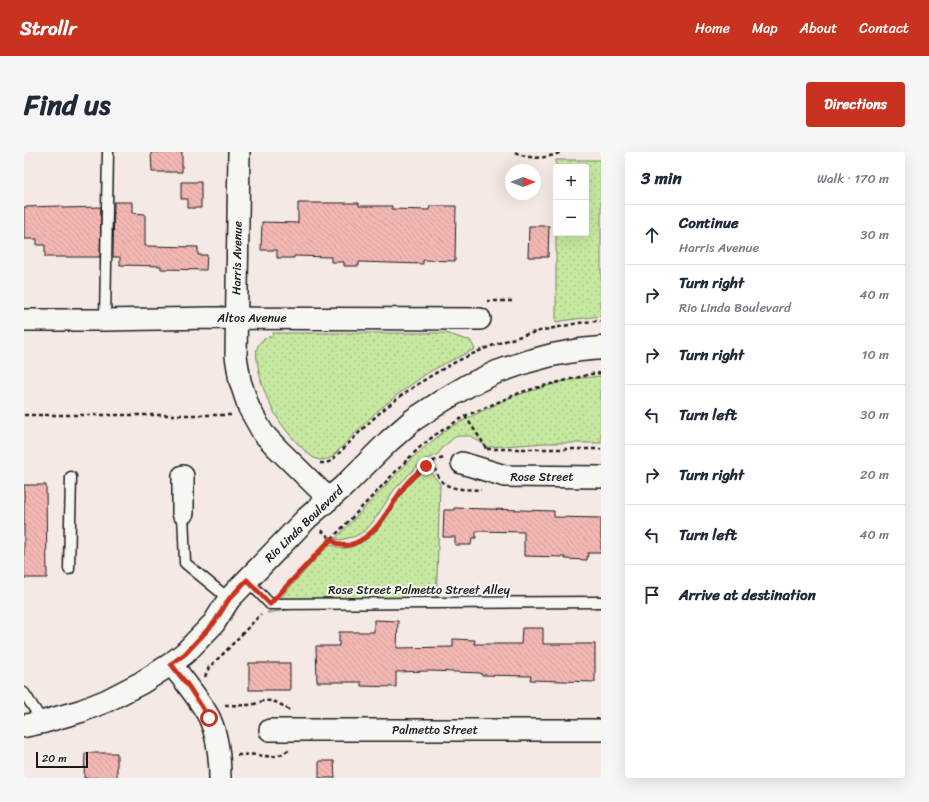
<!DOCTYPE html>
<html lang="en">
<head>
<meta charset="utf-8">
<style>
  :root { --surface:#fff; --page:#f6f6f7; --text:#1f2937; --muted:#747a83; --line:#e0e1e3; --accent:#c8321e }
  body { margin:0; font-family:Sriracha,sans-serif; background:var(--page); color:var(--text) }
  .controls { position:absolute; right:12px; top:12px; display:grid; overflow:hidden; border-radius:4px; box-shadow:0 4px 16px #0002 }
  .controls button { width:36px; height:36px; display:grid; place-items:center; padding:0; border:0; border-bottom:1px solid var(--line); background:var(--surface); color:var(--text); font:20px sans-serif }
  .compass { position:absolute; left:481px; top:12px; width:36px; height:36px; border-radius:50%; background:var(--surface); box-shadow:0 4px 16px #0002; rotate:90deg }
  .scale { position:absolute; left:12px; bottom:10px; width:52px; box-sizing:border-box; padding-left:4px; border:2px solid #1c1c1c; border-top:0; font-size:11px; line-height:14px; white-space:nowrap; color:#1c1c1c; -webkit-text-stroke:3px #f6f6f2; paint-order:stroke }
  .stop { position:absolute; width:12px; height:12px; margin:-9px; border:3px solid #c8321e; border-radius:50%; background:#fff }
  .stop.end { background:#c8321e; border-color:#fff; box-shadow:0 1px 4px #0008 }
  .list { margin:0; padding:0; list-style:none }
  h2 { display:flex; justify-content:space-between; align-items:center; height:52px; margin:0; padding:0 16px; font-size:17px }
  h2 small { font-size:13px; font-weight:400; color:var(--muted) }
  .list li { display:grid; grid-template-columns:26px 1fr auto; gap:12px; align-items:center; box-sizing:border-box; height:60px; padding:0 16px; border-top:1px solid var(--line) }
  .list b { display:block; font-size:15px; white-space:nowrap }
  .list p { margin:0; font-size:13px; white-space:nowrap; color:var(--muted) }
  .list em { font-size:13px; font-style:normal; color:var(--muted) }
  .icon { flex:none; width:22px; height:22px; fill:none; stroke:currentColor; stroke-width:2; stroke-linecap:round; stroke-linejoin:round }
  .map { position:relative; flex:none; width:577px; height:626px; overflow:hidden; border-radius:4px }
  header { display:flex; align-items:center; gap:24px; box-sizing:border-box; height:56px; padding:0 20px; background:var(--accent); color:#fff }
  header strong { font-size:19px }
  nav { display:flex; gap:22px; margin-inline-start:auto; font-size:14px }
  .intro { display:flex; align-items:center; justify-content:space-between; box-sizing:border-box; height:96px; padding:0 24px }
  h1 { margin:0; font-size:28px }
  .button { padding:10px 18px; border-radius:4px; background:var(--accent); color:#fff; font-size:14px; font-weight:700 }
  main { display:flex; gap:24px; padding:0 24px }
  aside { flex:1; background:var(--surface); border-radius:4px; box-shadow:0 4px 16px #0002 }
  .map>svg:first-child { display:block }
</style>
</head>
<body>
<header>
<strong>Strollr</strong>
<nav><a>Home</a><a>Map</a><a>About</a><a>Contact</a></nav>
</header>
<div class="intro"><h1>Find us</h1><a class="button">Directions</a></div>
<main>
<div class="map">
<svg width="577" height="626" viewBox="0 0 577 626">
  <defs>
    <pattern id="grass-dots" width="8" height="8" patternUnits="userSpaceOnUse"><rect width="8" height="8" fill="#c7e8a0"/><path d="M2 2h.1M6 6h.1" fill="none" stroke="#aac689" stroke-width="1.8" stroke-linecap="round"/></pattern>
    <pattern id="building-back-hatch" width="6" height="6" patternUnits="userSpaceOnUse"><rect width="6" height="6" fill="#f3b7b3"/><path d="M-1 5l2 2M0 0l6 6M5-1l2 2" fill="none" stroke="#d09d99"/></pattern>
  </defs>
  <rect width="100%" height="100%" fill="#f5e9e5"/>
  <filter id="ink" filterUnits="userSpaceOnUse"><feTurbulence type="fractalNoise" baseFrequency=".025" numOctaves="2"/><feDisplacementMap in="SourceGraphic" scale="8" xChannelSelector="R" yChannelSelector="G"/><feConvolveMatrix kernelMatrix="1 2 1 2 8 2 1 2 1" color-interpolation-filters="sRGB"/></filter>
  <g filter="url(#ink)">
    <g fill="url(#grass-dots)" stroke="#72825e">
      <polygon points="532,8 577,8 577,164 551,167 532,170 532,81 562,81 562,15 532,15"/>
      <path d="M 249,181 L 422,181 L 440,187 L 446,188 L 451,197 L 420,212 L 405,220 L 373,243 L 350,262 L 308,305 C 302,308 296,309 290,306 C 285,303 280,298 276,294 C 254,272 239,245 234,214 C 231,199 231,188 248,184 Z"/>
      <polygon points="577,224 577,291 522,291 464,295 446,284 435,284 431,285 419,295 414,302 396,311 370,338 349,370 342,378 332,384 316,388 311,387 389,305 423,277 452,262 487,245 536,230 557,226"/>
      <path d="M 403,316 L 416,332 L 412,455 L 283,455 L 243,461 L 305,392 C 308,393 313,396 316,396 C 321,397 327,395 331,393 C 355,384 365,359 379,339 C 386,330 394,323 403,316 Z"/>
    </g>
    <g fill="url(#building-back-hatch)" stroke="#1c1c1c">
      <polygon points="127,0 158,0 158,20 128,20"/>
      <polygon points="157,30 177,30 177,56 164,56 164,47 157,47"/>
      <polygon points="90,50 108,50 108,61 121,62 121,94 174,95 174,103 183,103 182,118 137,117 137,114 96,113 96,105 89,105"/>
      <polygon points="274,51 335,51 335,54 368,54 368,57 405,58 406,54 432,54 431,109 399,108 399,112 335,110 335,114 320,114 320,110 307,110 307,105 270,104 270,106 253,106 253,98 237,98 238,70 274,71"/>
      <polygon points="38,54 38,56 77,55 76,105 21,105 21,93 13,93 13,87 0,87 0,55"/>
      <polygon points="505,74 525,74 524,105 504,105"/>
      <polygon points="0,333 22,333 23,426 0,426"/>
      <polygon points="430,356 530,359 530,365 577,366 577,401 564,401 563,408 541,407 541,405 500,404 500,380 452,379 452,386 448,386 447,393 431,393 431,385 419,385 420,358 430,358"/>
      <polygon points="350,468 374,469 373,496 429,495 429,487 451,488 450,492 497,492 498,476 519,476 519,492 571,492 571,530 506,528 507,524 457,523 457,521 406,519 372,520 372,535 337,534 337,530 293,530 292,494 315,494 315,480 350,480"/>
      <rect x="225" y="511" width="41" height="27"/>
      <polygon points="61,601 93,601 93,626 60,626"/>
      <polygon points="295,609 310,609 311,626 295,626"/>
    </g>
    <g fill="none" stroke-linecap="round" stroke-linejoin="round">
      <g stroke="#1c1c1c" stroke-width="13">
        <g id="service">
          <polyline points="81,168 84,0"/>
          <polyline points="159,361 161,411 205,447"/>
          <polyline points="45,417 47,325"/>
          <polyline points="223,428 246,452 577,450"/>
          <polyline points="0,541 19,570"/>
        </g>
      </g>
      <g stroke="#1c1c1c" stroke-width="24">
        <g id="minor">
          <polyline points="215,0 212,204 216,229 225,256 239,281 253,296 305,347"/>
          <polyline points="0,168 81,168 187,166 456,167"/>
          <polyline points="438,311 481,324 577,325"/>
          <polyline points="159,324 159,361"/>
          <path d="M 147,512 C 160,528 175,547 185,565 C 194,584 196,605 196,626"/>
          <polyline points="246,578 577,578"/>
        </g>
      </g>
      <g stroke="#1c1c1c" stroke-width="25">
        <polyline id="secondary" points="0,574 19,570 57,559 82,549 117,531 147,512 161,501 190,471 205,447 283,366 320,334 365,289 389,268 418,249 445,233 473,220 502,210 528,203 556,198 577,196"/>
      </g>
      <g stroke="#1c1c1c" stroke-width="2.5" stroke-dasharray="4 3" stroke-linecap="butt">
        <path d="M 491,0 C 505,8 523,7 537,0"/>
        <polyline points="463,149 489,149"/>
        <polyline points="0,263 207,263"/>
        <polyline points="441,264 460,292 463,299"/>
        <polyline points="463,297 577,297"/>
        <path d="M 409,309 C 410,314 411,319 414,324 C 421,339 442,337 457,338"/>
        <path d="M 296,311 L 302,311 L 307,309 C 324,293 340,274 359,258 C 410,216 469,187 535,175 C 549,172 563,169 577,169"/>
        <polyline points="297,378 313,392 324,393 336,389 344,384 354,374 385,329 397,317 409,309 420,306"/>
        <polyline points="259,438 378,313 395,296 411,283 441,264 498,240 519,234 567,222 577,221"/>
        <polyline points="181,525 185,515 200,501 237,462"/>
        <path d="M 201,553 C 209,553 223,554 230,552 C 232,552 234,550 236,550 C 248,546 257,552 266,559"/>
        <path d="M 213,603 C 220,603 226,602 233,603 C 247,605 254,606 266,597"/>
      </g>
      <use href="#service" stroke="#f6f6f2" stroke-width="10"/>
      <use href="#minor" stroke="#f6f6f2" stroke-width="21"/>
      <use href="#secondary" stroke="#f6f6f2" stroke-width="22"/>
    </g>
  </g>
  <g fill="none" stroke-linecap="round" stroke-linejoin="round" filter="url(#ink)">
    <path stroke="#c8321e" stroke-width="5" d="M 185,566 L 165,535 L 147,512 L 161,502 L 190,471 L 205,447 L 223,428 L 246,452 L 307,387 C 313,393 321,395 329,392 C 355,382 365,355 380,335 C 386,327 394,320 402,314"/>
  </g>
  <g text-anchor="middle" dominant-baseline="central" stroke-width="4" stroke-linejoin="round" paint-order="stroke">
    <g font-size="12" fill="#1c1c1c" stroke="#f6f6f2">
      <text transform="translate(213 106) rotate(-89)">Harris Avenue</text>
      <text x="228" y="166">Altos Avenue</text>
      <text x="518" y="325">Rose Street</text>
      <text transform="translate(280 372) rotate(-44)">Rio Linda Boulevard</text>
      <text x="395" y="438">Rose Street Palmetto Street Alley</text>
      <text x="411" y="578">Palmetto Street</text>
    </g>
  </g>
</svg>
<div class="controls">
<button>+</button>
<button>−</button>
</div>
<svg class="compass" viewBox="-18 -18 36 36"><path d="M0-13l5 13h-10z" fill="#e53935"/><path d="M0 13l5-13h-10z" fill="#747a83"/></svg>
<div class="scale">20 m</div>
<div class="stop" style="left:185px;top:566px"></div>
<div class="stop end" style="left:402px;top:314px"></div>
</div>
<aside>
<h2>3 min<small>Walk · 170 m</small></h2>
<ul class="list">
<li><svg class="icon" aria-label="ahead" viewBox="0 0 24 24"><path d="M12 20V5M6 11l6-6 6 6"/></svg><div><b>Continue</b><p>Harris Avenue</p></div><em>30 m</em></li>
<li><svg class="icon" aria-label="right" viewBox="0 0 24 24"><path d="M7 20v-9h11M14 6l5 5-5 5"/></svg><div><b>Turn right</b><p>Rio Linda Boulevard</p></div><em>40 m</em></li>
<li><svg class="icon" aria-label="right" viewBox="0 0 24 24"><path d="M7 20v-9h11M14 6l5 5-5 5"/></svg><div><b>Turn right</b></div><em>10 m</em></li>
<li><svg class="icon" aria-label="left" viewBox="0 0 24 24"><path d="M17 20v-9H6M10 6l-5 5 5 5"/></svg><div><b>Turn left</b></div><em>30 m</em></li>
<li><svg class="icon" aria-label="right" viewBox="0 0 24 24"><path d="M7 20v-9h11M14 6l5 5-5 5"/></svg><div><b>Turn right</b></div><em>20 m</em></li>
<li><svg class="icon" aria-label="left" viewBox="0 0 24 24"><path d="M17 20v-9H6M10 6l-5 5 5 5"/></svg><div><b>Turn left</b></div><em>40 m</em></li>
<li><svg class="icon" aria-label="arrive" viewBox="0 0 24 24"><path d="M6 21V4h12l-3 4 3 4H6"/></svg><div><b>Arrive at destination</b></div></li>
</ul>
</aside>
</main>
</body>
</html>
